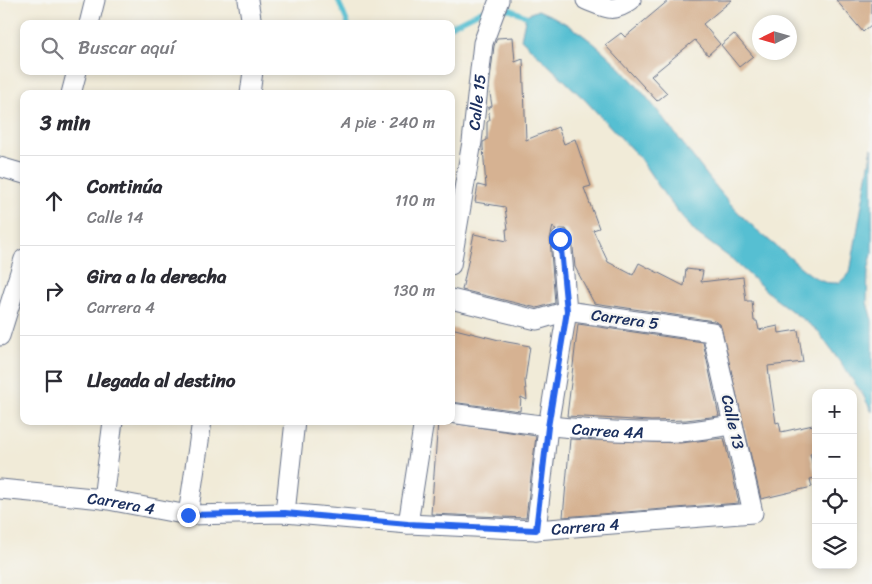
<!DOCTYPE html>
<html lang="es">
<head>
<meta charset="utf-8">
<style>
  :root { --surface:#fff; --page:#f2f2f3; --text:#2b2b33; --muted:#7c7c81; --line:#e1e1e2 }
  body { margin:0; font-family:Sriracha,sans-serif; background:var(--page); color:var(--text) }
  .controls { position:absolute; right:15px; bottom:15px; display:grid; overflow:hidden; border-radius:10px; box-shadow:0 2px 8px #0003 }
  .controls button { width:45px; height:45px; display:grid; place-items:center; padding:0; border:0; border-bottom:1px solid var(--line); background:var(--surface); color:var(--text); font:25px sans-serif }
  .compass { position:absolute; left:752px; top:15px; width:45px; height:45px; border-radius:50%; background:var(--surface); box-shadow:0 2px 8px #0003; rotate:265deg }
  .stop { position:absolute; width:15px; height:15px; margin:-11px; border:4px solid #2563eb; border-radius:50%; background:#fff }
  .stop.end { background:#2563eb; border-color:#fff; box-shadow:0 1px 5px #0008 }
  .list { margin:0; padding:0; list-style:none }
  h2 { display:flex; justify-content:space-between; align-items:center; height:65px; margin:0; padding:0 20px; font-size:21px }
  h2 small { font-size:16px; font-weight:400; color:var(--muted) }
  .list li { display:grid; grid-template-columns:32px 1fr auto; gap:15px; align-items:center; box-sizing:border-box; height:90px; padding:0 20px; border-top:1px solid var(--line) }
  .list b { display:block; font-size:19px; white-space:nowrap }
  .list p { margin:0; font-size:16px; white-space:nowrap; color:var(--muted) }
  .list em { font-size:16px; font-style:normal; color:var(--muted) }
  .icon { flex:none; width:28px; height:28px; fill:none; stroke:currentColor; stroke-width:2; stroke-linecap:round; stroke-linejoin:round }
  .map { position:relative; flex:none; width:872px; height:584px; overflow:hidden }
  .search { position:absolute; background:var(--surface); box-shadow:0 2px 8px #0003; left:20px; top:20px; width:435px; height:55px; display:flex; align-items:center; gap:12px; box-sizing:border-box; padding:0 18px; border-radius:10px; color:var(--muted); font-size:19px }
  .panel { position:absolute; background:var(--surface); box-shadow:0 2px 8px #0003; left:20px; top:90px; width:435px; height:335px; border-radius:10px }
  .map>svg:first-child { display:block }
</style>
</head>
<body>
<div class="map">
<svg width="872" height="584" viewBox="0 0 872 584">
  <rect width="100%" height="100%" fill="#f6f6f2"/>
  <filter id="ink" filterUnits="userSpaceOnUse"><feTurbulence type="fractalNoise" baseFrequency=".02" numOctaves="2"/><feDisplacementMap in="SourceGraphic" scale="10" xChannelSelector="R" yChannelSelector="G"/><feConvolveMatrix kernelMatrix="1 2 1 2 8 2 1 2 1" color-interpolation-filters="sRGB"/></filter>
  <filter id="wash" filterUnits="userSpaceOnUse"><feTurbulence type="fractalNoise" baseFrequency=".0096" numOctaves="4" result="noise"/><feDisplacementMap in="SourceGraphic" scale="20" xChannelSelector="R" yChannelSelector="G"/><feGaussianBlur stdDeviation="1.12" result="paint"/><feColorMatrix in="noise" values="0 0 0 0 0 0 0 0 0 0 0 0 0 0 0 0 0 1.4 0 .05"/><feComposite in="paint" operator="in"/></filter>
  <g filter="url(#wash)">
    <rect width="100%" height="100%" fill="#f1ebd8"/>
    <path fill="#56bfd2" stroke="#387798" d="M 538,10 C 621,42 672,136 728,201 C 745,221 766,238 787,255 C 797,264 811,277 824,282 C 828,283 834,283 839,283 L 850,273 L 872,148 L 872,253 L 868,271 L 867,302 L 872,321 L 872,412 L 862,393 L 817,330 L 773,297 L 733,260 L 695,232 L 666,197 L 639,157 L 585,100 L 521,39 L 526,15 Z"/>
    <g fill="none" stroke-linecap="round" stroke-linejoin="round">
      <g stroke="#56bfd2" stroke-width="5">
        <polyline points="338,0 348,24"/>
        <polyline points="501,10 510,9 530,18"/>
        <polyline points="451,26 481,11 490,10"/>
      </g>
    </g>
    <g id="blocks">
      <g fill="#d6b292">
        <polygon points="669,0 732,0 703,24 720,44 708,55 695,40 651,76 667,93 657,101 605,45 621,33 625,37"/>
        <polygon points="836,0 872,0 872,24 863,32"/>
        <polygon points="734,34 753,56 739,67 721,45"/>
        <polygon points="513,37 515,62 523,59 526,140 558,127 564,144 575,139 591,186 584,188 599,228 593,230 608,262 633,275 639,263 684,286 686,269 703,271 701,282 743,277 746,301 752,301 754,321 757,321 759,330 778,326 779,333 798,330 803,362 768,366 769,376 776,423 779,422 781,432 813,425 816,453 810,454 816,478 810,479 812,487 761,499 720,324 714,321 594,303 575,267 572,238 566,229 555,230 553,226 550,239 555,303 537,308 462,290 474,234 507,241 506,229 508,229 505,207 475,202 478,185 486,187 483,147 483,142 487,140 487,122 490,120 488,108 492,106 489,88 494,46 497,38"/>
        <polygon points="578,324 703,342 719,416 686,420 651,421 567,416"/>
        <polygon points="451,328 507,342 530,346 525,381 527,400 521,397 520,411 451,402"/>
        <polygon points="438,421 536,436 526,518 431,514"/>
        <polygon points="724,438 739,503 563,517 570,439 680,443"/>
      </g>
    </g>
  </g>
  <g filter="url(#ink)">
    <use href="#blocks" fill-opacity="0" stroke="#667189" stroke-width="1"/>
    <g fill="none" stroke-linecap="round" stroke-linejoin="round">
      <g stroke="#667189" stroke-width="21">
        <g id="minor">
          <polyline points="248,0 252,24"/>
          <path d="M 586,0 C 606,8 613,14 631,0"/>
          <polyline points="89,24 95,0"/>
          <polyline points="71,94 77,71"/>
          <polyline points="250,94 253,71"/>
          <polyline points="0,167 24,174"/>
          <path id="s1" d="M 451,265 L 472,142 L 483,43 L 499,0"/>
          <polyline points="0,336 24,259"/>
          <path id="s2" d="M 451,413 C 527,424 603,434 680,432 C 698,431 716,427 733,425"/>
          <path id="s3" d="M 0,489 L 103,499 L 188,515 L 285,513 L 408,524 L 536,530 L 753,513 L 712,332 L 567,311 L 537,320 L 451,299"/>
          <polyline points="103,499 113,421"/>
          <polyline points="285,513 295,421"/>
          <polyline points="188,515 202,421"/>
          <polyline points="408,524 424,421"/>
          <polyline points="536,530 548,427 567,311 561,239"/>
        </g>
      </g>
      <use href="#minor" stroke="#fff" stroke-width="19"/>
    </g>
  </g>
  <g fill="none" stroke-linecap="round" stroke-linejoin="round" filter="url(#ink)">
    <polyline stroke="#2563eb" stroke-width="6" points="188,515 285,513 408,524 536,530 548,427 567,311 560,239"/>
  </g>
  <g text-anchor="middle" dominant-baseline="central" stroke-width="4.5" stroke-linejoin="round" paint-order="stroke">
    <g font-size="16" fill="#1b2f5e" stroke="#f6f6f2">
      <text stroke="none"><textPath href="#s1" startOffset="165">Calle 15</textPath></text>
      <text transform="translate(625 319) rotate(8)">Carrera 5</text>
      <text transform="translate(733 422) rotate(77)">Calle 13</text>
      <text stroke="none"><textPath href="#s2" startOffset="158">Carrea 4A</textPath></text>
      <text stroke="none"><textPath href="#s3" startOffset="122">Carrera 4</textPath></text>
      <text stroke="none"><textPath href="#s3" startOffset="588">Carrera 4</textPath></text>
    </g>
  </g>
</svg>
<div class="controls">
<button>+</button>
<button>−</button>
<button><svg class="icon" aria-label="locate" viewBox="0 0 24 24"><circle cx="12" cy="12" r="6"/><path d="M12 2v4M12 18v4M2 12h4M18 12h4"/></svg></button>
<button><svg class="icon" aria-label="layers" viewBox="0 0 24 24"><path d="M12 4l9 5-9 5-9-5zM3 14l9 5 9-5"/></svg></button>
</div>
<svg class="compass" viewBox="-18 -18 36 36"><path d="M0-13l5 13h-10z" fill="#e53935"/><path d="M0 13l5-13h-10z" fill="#7c7c81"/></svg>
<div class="stop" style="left:560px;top:239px"></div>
<div class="stop end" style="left:188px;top:515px"></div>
<div class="search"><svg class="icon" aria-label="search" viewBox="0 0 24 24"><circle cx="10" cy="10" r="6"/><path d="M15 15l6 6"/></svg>Buscar aquí</div>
<section class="panel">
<h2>3 min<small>A pie · 240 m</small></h2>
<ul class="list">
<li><svg class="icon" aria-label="ahead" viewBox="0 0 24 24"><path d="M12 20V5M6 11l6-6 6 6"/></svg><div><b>Continúa</b><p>Calle 14</p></div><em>110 m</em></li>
<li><svg class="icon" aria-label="right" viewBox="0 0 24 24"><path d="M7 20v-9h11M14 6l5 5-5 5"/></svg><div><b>Gira a la derecha</b><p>Carrera 4</p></div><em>130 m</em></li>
<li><svg class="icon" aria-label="arrive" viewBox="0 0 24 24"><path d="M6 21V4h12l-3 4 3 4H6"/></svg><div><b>Llegada al destino</b></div></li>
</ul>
</section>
</div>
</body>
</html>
